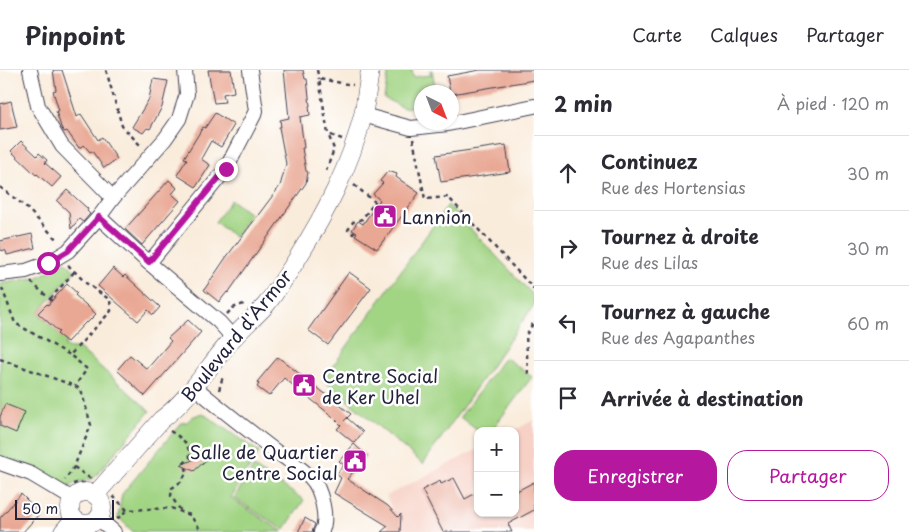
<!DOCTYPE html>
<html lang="fr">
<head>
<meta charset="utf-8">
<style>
  :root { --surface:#fff; --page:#f2f2f3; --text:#2b2b33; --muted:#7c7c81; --line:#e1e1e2; --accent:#b5179e }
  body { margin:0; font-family:"Playpen Sans",sans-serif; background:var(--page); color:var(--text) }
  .controls { position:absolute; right:15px; bottom:15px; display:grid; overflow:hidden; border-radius:10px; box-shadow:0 1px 4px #0004 }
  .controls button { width:45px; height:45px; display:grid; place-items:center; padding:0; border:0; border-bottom:1px solid var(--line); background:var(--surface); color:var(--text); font:25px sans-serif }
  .compass { position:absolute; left:414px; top:15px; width:45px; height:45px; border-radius:50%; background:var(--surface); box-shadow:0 1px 4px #0004; rotate:138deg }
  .scale { position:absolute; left:15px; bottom:12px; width:99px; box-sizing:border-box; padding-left:5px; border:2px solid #22223b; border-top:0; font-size:14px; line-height:18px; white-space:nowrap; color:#22223b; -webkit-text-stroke:4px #fff; paint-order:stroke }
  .stop { position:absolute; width:15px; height:15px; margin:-11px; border:4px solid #b5179e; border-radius:50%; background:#fff }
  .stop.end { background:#b5179e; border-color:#fff; box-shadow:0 1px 5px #0008 }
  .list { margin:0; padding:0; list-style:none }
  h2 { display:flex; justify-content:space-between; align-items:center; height:65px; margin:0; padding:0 20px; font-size:21px }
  h2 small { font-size:16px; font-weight:400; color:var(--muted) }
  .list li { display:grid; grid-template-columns:32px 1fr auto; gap:15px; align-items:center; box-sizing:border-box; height:75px; padding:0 20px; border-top:1px solid var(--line) }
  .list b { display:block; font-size:19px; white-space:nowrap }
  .list p { margin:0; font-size:16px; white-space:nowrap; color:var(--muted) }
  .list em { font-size:16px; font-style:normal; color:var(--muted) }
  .actions { display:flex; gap:10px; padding:15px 20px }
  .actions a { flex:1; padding:11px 0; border:1px solid var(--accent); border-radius:20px; text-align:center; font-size:18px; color:var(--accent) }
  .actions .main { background:var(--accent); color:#fff }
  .icon { flex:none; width:28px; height:28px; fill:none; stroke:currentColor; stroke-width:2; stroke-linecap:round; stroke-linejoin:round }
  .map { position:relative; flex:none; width:534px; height:462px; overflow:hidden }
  header { display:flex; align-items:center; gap:30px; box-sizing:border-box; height:70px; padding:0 25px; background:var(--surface); border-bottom:1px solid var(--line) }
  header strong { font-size:24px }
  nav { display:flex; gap:28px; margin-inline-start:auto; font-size:18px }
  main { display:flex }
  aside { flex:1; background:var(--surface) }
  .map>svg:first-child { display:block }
</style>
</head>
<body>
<header>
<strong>Pinpoint</strong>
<nav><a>Carte</a><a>Calques</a><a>Partager</a></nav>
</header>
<main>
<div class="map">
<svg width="534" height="462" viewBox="0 0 534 462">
  <rect width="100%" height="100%" fill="#fff"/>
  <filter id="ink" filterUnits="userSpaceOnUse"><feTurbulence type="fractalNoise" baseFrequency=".02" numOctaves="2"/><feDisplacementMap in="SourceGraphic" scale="10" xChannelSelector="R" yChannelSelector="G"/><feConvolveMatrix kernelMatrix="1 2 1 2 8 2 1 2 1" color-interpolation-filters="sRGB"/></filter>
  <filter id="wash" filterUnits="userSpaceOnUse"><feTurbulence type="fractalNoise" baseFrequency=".0096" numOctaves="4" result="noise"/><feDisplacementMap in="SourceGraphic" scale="20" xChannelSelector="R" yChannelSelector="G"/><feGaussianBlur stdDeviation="1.12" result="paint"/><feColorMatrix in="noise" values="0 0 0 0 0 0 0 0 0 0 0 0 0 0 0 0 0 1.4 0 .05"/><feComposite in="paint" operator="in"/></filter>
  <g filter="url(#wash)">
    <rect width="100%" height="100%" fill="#f9ecdb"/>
    <polygon fill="#f7d1c6" points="534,350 534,462 403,462 386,426 478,379 478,443 515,443 515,361 513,361"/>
    <g fill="#a1d483" stroke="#627b5f">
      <polygon points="389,0 412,0 413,7 431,5 430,0 432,0 436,22 422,22 421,35 404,38 384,28"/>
      <polygon points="231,130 250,144 235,167 215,152"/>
      <polygon points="448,135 534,226 534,235 423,394 323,310"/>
      <polygon points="66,192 75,201 38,243 67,272 64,276 68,278 79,278 150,341 94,408 66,416 0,386 0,214 38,207"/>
      <polygon points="505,287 532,307 491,361 478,361 460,347"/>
      <polygon points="202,343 259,382 231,428 283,462 133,462 118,447 122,424 181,353 187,352 192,347"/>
      <polygon points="254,397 304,430 284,460 234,428"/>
    </g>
    <g id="blocks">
      <g fill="#e9a894">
        <polygon points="53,0 62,0 77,47 81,44 98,70 102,67 117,89 104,98 92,81 90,82 84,75 79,78 67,61 64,62 61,57 56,41 59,41 53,21 56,20"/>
        <polygon points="208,0 231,0 234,22 223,24 225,32 214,33"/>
        <polygon points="284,0 303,0 305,9 307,9 310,36 309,36 310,45 300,47 304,78 302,78 306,101 308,102 306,113 228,223 227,222 219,232 204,220 225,189 280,116 286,94 279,57 281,57 280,50 289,48"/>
        <polygon points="480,0 534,0 534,10 452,24 450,22 447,6"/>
        <polygon points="153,9 168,11 162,37 150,59 147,58 143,63 132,57 149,29"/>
        <polygon points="11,31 17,57 0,60 0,34"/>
        <polygon points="215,43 234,55 221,77 211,71 201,89 210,95 196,117 177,105 187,89 184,88 203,57 205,58"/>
        <polygon points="21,71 37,86 39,83 47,90 45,93 61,107 52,117 37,104 36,105 11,81"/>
        <polygon points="506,75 510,102 441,112 436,85"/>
        <polygon points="388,101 397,104 396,107 419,123 377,179 355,165 357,163 352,160 358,151 363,154 380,130 373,124 383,113 380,111"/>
        <polygon points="169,110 177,118 172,124 180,131 142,175 125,159"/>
        <polygon points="67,120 88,139 87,141 90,144 83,152 79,149 71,159 69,142 57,131"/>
        <polygon points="32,164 35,178 7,185 6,181 0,180 0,171"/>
        <polygon points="113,198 123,207 125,205 160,237 153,245 148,240 138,251 98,216"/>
        <polygon points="349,202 371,218 328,275 308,260"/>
        <polygon points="67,214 77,223 75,225 96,244 87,253 86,252 67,272 57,264 59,262 38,243 47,234 48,235"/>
        <polygon points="188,250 201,262 145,326 117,300 130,285 147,299 171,271 168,268"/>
        <polygon points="278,287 351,344 344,351 347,348 363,362 354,373 337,359 341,355 332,346 284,308 269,326 257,317 259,314 257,312"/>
        <polygon points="5,334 25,342 16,363 0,356 0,347"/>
        <polygon points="354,374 367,386 347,409 388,436 398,447 401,444 400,462 381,462 388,456 334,423 341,408 336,404 344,395 339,391"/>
        <polygon points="213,381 214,383 194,401 181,395"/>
        <polygon points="454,408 465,429 478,422 478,443 515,443 515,422 534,412 534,440 508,454 512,462 443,462 422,420 440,411 441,414"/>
        <polygon points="21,424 40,443 23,462 0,462 0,448"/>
        <polygon points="305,448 315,454 312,462 298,462"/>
      </g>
    </g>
  </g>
  <g filter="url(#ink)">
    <use href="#blocks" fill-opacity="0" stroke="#424053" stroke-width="1"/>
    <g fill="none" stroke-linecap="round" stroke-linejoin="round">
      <g stroke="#424053" stroke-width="16">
        <g id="minor">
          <polyline points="30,0 38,36 62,76 113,128"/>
          <polyline points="363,45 411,58 448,54 534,36"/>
          <polyline points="99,147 149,193 219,252 228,262 231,270"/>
          <polyline points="149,193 226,99 256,41 250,0"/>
          <polyline points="0,204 26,201 48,193 68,181 99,147 113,128 165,69 179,49 187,24 185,0"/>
          <path d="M 195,317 C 220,339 247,359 274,380 C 286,389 301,397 311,408 C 321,418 329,450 321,462"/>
          <polyline points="0,393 31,404 73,429"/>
          <polyline points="98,448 114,462"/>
        </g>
      </g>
      <g stroke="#424053" stroke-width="19">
        <g id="major">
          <circle cx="86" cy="438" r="16"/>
          <path d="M 95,425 L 161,350 C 188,330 206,300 228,274 C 239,260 253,249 265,236 C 277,221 287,205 297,189 C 325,144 350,97 363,45 C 366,30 368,15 370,0"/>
          <polyline points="63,462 74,449"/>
        </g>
      </g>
      <g stroke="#424053" stroke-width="2.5" stroke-dasharray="4 4" stroke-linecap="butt">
        <polyline points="106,0 122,56 141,76"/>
        <polyline points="317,0 319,9"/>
        <polyline points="342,69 328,64 319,9 353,15"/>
        <polyline points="413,69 425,129 448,127 534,219"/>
        <polyline points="326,101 334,79 328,64"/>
        <polyline points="354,115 375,132 362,149 353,152 348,160 353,164 355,161"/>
        <polyline points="0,117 26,137 58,171"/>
        <polyline points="68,195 86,213 110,230 111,241 70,285 87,299 75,316"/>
        <polyline points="31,212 52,231"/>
        <polyline points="2,218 15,253 70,285"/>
        <polyline points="50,229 75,201"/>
        <polyline points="227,244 233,238 246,233"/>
        <polyline points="0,289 75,316 81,320 91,355 74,397 65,410"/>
        <polyline points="528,304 526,265 534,252"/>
        <polyline points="219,320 223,306"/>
        <path d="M 170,361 C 183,369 189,373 190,388 L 184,393 L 187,401 L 182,411 L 172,418 L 171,426 L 181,441"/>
        <polyline points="74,397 91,409"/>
        <polyline points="73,414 77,413 85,413"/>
        <polyline points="113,426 127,440 171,438 190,445 202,462"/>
        <polyline points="117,449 127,440"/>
      </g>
      <use href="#minor" stroke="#fff" stroke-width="14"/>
      <use href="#major" stroke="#fff" stroke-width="18"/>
    </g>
  </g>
  <g fill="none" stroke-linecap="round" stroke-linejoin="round" filter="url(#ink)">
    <polyline stroke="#b5179e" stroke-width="6" points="48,193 68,181 99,147 149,192 226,99"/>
  </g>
  <defs>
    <g id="civic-square" transform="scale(1.25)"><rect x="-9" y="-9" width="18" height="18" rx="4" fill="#b5179e" stroke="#fff"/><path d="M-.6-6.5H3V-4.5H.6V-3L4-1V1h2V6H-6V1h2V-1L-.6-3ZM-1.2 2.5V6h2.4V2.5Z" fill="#fff"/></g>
  </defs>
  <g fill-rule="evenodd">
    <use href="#civic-square" x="385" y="146"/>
    <use href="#civic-square" x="304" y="315"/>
    <use href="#civic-square" x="355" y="391"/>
  </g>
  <g text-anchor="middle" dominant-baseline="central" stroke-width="5" stroke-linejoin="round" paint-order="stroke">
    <g font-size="18" fill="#22223b" stroke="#fff" text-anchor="start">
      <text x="402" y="146">Lannion</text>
      <text x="322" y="305">Centre Social<tspan x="322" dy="21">de Ker Uhel</tspan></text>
      <text x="338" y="381" text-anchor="end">Salle de Quartier<tspan x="338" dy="21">Centre Social</tspan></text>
    </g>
    <g font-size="18" fill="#22223b" stroke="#fff">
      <text transform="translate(236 265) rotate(-51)">Boulevard d'Armor</text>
    </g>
  </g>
</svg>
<div class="controls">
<button>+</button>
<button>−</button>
</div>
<svg class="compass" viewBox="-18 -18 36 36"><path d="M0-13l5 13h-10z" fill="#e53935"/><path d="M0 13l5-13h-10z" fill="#7c7c81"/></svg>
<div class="scale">50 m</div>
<div class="stop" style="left:48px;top:193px"></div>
<div class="stop end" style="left:226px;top:99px"></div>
</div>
<aside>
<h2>2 min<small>À pied · 120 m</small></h2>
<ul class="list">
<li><svg class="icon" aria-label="ahead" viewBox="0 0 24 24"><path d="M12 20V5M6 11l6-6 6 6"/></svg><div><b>Continuez</b><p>Rue des Hortensias</p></div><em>30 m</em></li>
<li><svg class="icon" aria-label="right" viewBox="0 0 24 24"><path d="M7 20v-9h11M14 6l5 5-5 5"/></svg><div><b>Tournez à droite</b><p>Rue des Lilas</p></div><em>30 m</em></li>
<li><svg class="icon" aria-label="left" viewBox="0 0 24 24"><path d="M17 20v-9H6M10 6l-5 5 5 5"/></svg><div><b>Tournez à gauche</b><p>Rue des Agapanthes</p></div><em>60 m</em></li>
<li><svg class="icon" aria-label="arrive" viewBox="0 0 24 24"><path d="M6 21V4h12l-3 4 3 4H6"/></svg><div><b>Arrivée à destination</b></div></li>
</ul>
<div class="actions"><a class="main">Enregistrer</a><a>Partager</a></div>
</aside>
</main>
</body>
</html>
